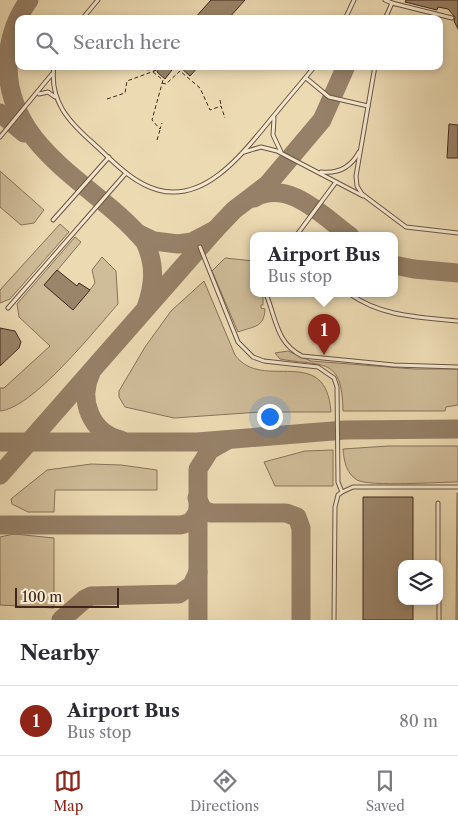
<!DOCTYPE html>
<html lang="en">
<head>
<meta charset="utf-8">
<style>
  :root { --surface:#fff; --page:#f7f7f7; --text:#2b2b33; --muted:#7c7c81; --line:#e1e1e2; --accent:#8f2418 }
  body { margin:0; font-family:"Libre Caslon Text",serif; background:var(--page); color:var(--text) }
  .controls { position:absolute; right:15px; bottom:15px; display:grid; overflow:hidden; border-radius:10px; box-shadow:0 2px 8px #0003 }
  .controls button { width:45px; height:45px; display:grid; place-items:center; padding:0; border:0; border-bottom:1px solid var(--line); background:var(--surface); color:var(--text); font:25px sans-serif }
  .scale { position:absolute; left:15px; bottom:12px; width:104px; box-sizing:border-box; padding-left:5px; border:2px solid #41271b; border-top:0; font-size:14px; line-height:18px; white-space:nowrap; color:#41271b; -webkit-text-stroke:4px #f3e7ce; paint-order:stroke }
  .you { position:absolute; left:269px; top:416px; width:18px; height:18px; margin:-12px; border:4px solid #fff; border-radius:50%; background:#1a73e8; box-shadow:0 0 0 8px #1a73e833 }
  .badge { display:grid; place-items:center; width:32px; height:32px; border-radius:50%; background:var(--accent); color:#fff; font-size:16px; font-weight:700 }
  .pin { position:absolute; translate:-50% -41px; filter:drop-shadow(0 1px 2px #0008) }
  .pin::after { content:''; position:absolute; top:26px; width:18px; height:15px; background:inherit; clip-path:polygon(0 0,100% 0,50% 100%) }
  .popup { position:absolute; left:250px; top:232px; width:148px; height:65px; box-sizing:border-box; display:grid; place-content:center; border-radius:10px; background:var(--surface); filter:drop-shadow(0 1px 4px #0005); font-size:16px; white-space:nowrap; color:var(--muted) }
  .popup b { font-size:19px; color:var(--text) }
  .popup::after { content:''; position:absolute; left:50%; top:100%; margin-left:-10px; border:10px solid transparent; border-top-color:var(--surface) }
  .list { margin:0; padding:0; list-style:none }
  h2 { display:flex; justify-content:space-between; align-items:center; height:65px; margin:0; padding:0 20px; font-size:21px }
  h2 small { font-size:16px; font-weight:400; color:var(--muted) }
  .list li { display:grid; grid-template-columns:32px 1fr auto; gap:15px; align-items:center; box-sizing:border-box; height:70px; padding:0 20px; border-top:1px solid var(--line) }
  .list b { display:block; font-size:19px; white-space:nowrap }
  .list p { margin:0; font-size:16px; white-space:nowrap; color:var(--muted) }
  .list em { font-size:16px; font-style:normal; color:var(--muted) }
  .icon { flex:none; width:28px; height:28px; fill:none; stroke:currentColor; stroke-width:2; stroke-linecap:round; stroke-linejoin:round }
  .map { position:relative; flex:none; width:458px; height:620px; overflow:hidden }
  .search { position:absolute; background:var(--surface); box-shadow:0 2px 8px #0003; left:15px; right:15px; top:15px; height:55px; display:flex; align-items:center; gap:12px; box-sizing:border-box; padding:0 18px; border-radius:10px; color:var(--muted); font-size:19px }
  .sheet { height:135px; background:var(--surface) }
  nav { display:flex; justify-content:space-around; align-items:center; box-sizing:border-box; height:70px; border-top:1px solid var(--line); background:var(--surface); font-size:14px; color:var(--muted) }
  nav a { display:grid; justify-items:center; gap:2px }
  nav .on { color:var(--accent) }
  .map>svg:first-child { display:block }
</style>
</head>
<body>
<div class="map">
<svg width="458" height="620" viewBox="0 0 458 620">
  <rect width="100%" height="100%" fill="#ecdab3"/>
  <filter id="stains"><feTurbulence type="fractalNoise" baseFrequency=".004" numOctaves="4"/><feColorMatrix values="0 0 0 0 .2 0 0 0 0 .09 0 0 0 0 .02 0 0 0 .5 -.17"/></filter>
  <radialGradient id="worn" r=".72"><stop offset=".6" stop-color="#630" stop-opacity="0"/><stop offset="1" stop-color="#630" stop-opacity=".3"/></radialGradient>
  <g fill="#cfbc99" stroke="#88725a">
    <polygon points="0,171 44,210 34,223 21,225 0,207"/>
    <polygon points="60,224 69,232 10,299 0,303 0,290"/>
    <path d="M 75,237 L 81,242 L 45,285 L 90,290 L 95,283 L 92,270 L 102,257 L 116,271 L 118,304 C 94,331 33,408 0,411 L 0,388 L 4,388 L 50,346 L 19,317 L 17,304 Z"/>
    <path d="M 225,258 L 254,261 L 254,294 L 263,294 L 263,305 L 261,305 L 261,308 L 265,309 C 264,328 254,326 238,332 L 212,271 Z"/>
    <path d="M 204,281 L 235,355 C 262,393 326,342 331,412 L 260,412 L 174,418 L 125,407 L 119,397 L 119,391 L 145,347 L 171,311 Z"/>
    <path d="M 288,351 L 311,361 L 414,369 L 458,369 L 458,405 L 446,407 L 445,411 L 343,411 C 342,356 324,367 280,359 L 275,353 Z"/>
    <path d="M 388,446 L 458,446 L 458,482 C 439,482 370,487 357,480 C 346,473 344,461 343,449 Z"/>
    <polygon points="333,450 333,486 275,486 264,462 305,451"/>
    <polygon points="91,464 121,465 157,470 157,490 55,490 54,512 28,512 12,504 11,499 47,470"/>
    <polygon points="457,493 458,493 458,620 456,620"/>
    <polygon points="14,534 54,538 54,608 0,605 0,537"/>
  </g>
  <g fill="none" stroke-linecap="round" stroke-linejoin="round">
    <g stroke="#968067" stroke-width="19">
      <path d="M 29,0 C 15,19 7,44 8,68 C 10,152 97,184 145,242 C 156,266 154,284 146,308"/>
      <polyline points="0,113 24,133"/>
      <path d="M 254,198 C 288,178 324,217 350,236"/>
      <polyline points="137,233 154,241 178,244 192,242 215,230 234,210 268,184 322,120 346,66"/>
      <polyline points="394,265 414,269 458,273"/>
      <path d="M 91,373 C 78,400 91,433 121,440"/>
      <polyline points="0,442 197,442 345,430 458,429"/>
      <polyline points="0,475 215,230"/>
      <polyline points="197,498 203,510 211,513 286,513 297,517 301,528 301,620"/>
      <polyline points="0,525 181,525 191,522 198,512"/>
      <polyline points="61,620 85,599 91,596 179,594 192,585 198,572"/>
      <polyline points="198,620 198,469 210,450 226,441"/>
    </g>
  </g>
  <g fill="#9a846a" stroke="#41271b">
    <polygon points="211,0 245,0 228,19 194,19"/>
    <polygon points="406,0 458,0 458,29 454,21 455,17 448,9 438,7 437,10 405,2"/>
    <polygon points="155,66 175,66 165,79 157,72 158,70"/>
    <polygon points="179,66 199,66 190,76"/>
    <polygon points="449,124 458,125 458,158 447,158"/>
    <polygon points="57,270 77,286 79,283 90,290 73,310 44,285"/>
    <polygon points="0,328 15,331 21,342 19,348 0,366"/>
    <polygon points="363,497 413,497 413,564 402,564 402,601 413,601 413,620 363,620"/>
  </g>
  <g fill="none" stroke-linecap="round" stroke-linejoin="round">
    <g stroke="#6c5441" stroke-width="5">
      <g id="service">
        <polyline points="385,0 392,3"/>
        <polyline points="82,19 98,0"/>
        <polyline points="345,19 354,0"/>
        <polyline points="385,19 392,3 452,18"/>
        <path d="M 54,66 C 49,101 69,122 93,143 C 113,161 132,183 158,190 C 209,204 248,146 276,113 C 289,97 302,82 315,66"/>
        <polyline points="375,66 356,176 357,186 362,194 406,227 458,233"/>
        <polyline points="306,78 329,97 368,106"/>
        <polyline points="39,94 48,92 55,97"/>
        <polyline points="274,118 273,135 281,152"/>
        <polyline points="0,137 52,74"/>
        <polyline points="244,152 261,147 277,151 363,196"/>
        <path d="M 321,172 C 338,174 351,167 359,152"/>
        <polyline points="53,220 109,157"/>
        <polyline points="296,236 336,182"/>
        <polyline points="200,247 238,342 253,357 264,361 318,367 334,378 337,387 338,482 342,492 338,495 335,507 334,620"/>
        <path d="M 266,294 C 276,318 276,343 302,356 L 394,365 L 458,367"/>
        <path d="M 350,294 C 382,317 420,317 458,321"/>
        <polyline points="8,308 126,173"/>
        <polyline points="342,492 353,487 458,487"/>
        <polyline points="438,503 438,564"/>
        <polyline points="439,601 439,620"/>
      </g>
    </g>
    <g stroke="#41271b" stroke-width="1" stroke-dasharray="4 2.5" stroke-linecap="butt">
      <polyline points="88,68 156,70"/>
      <polyline points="153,72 163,80 152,120 160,129 162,123"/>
      <polyline points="162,83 166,84 180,71 200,88 210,110 221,106 225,118"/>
      <polyline points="107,99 125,93 127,81 157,70 157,66"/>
      <polyline points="220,100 221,105"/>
      <polyline points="157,140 160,130"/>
    </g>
    <use href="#service" stroke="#f3e7ce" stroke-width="3"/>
  </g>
  <rect width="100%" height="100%" filter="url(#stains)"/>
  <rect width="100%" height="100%" fill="url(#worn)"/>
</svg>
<div class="controls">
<button><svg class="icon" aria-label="layers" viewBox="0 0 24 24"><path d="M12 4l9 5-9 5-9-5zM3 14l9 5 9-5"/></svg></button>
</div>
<div class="scale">100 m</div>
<div class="you"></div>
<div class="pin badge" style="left:324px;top:355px">1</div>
<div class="popup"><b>Airport Bus</b>Bus stop</div>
<div class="search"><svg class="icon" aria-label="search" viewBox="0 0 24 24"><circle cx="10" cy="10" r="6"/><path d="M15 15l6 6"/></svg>Search here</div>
</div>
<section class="sheet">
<h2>Nearby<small></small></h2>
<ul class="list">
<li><span class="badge">1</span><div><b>Airport Bus</b><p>Bus stop</p></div><em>80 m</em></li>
</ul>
</section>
<nav>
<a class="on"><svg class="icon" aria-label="map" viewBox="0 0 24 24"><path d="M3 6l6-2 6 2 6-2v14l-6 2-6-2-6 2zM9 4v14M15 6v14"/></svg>Map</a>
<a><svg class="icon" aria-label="directions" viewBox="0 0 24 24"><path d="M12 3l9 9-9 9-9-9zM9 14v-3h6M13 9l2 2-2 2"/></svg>Directions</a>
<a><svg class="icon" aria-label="saved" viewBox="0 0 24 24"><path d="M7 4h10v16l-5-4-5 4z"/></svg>Saved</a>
</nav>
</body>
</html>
